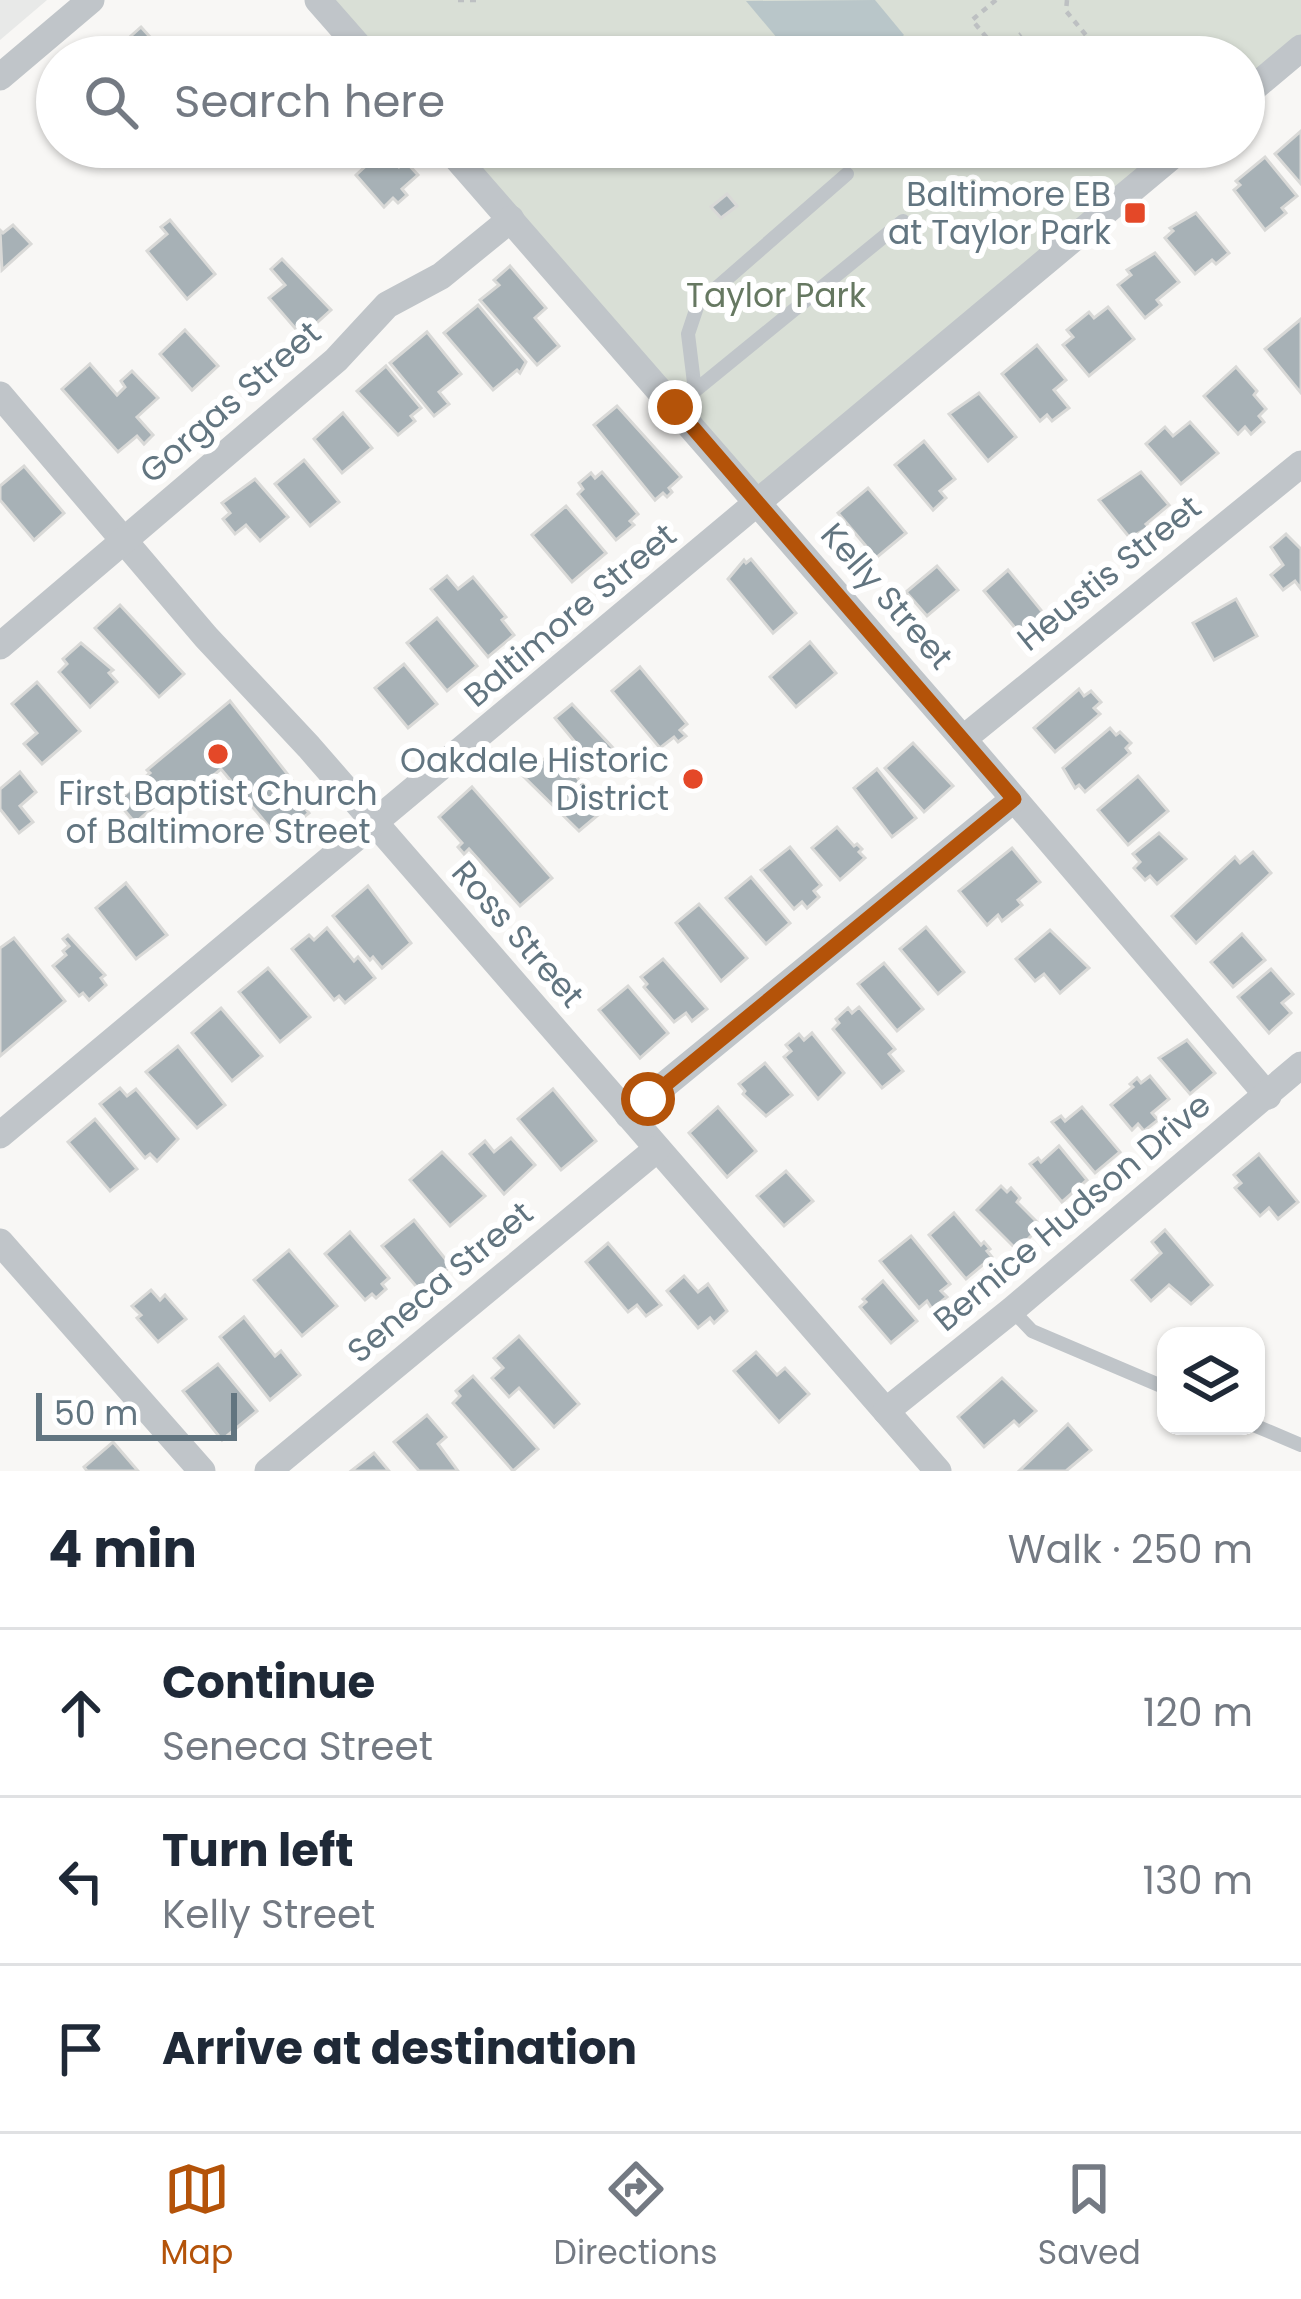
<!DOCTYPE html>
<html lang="en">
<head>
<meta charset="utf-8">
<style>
  :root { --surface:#fff; --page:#f2f2f3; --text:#1f2937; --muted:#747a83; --line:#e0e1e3; --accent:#b45309 }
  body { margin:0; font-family:Poppins,sans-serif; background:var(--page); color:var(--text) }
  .controls { position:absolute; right:36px; bottom:36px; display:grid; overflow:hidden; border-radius:24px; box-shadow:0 3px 9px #0004 }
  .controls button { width:108px; height:108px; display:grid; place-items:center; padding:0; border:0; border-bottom:3px solid var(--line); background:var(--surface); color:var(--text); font:60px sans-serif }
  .scale { position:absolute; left:36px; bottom:30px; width:201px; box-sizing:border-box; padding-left:12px; border:6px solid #627580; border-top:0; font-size:33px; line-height:42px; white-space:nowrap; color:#627580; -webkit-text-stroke:9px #fff; paint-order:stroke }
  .stop { position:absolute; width:36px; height:36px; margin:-27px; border:9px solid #b45309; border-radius:50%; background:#fff }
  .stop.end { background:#b45309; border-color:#fff; box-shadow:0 3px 12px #0008 }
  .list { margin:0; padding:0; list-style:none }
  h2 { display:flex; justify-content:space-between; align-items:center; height:156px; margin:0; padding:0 48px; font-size:51px }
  h2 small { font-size:39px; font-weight:400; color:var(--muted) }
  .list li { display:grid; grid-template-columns:78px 1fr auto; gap:36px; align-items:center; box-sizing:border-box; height:168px; padding:0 48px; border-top:3px solid var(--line) }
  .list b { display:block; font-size:45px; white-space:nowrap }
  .list p { margin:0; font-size:39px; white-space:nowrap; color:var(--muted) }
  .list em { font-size:39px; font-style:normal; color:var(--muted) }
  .icon { flex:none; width:66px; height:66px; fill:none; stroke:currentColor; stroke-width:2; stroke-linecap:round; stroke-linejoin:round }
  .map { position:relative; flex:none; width:1301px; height:1471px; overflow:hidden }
  .search { position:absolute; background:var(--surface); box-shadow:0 3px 9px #0004; left:36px; right:36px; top:36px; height:132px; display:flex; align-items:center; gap:30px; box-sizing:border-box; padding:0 42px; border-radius:66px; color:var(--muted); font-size:45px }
  .sheet { height:660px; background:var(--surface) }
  nav { display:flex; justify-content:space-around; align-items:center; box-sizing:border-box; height:168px; border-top:3px solid var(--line); background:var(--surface); font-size:33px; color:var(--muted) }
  nav a { display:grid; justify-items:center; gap:6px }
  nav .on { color:var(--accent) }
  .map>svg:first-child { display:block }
</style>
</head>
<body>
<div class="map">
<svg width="1301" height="1471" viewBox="0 0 1301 1471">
  <rect width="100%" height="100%" fill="#f8f7f5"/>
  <polygon fill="#e8e9e8" points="0,0 47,0 0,40"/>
  <g fill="#d9dfd6">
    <polygon points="318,0 1301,0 1301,43 1244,93 1244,57 368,57"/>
    <polygon points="447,147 1183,147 759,504"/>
  </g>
  <polygon fill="#b9c6c9" points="875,0 904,35 878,57 793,57 746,1"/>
  <g fill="#a7b1b6" stroke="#d9d9d7" stroke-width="3">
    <polygon points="141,27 168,57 117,57 113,52"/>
    <polygon points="1301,131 1301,184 1275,154"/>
    <polygon points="383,150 399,167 406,162 418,175 402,189 407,195 398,203 393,198 384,207 356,175"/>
    <polygon points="1265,157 1297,196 1282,208 1286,213 1265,230 1234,190 1240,185 1236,181"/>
    <polygon points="727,194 737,206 721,218 711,207"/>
    <polygon points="1196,213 1229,253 1216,264 1212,260 1195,274 1165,238 1173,231 1170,228"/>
    <polygon points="170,220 215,274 187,299 147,251 167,234 161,227"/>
    <polygon points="13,225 31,244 2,270 0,230 3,233"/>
    <polygon points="1155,253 1179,282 1157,300 1161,305 1145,318 1118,285 1131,275 1127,270"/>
    <polygon points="282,259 331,310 302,336 269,298 285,285 271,269"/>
    <polygon points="510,266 546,308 535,318 559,346 537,365 480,300 499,285 494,280"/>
    <polygon points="478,305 526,362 520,373 517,370 493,390 444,333"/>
    <polygon points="1108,307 1134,339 1089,376 1063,345 1073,337 1067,330 1089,312 1094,318"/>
    <polygon points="1301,319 1301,393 1265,349"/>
    <polygon points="185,330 218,366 192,390 160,354"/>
    <polygon points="427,332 461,374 439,392 449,404 434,416 390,363"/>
    <polygon points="1037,345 1066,380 1054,390 1069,408 1052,421 1047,415 1040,421 1002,374"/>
    <polygon points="90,364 117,395 125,387 121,381 132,371 158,398 137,417 153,435 144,444 137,436 118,452 62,389"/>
    <polygon points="386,366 421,408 411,416 415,421 398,435 357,391"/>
    <polygon points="1236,367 1257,391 1254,395 1266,409 1259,416 1264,422 1251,434 1245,427 1238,434 1204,396"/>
    <polygon points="979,393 1016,437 988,461 949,414"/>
    <polygon points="617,406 681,477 669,488 672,492 667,497 663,493 655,500 594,425"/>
    <polygon points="343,413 372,448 342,473 314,439"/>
    <polygon points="1190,422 1218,453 1181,484 1146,444 1165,427 1173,436"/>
    <polygon points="924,441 955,479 940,491 946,498 933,510 895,465"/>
    <polygon points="304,460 339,502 310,526 275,484"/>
    <polygon points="24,466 64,513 34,540 0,500 0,486"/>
    <polygon points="602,472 638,514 630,521 634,525 616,540 578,494 583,489 579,483 591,473 595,478"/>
    <polygon points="1141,472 1169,505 1146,524 1149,527 1130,538 1099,500"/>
    <polygon points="255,479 288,517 260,541 246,525 235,534 223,519 230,513 222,503"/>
    <polygon points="868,488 906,533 876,558 838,513"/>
    <polygon points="566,506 606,553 572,582 532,535"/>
    <polygon points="1286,534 1301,549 1301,589 1295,581 1283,590 1271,575 1283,565 1271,547"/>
    <polygon points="751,559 796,613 773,633 728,579 744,560 746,563"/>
    <polygon points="937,566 958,590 927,616 906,592"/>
    <polygon points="1008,570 1045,615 1021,635 984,591"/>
    <polygon points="447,576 458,589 473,577 506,617 502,620 514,635 488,657 431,589"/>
    <polygon points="1236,599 1257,636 1214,660 1193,623"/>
    <polygon points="120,605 184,674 159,697 95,628"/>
    <polygon points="437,618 477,666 447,691 407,643"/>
    <polygon points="810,642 836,673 796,707 770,677"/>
    <polygon points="81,643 113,670 109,673 117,682 90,707 59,672 67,664 63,659"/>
    <polygon points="404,664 437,704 408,728 375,688"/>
    <polygon points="640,667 687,724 680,730 686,736 678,742 674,737 660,748 612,691"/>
    <polygon points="37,682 80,731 42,764 24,744 37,733 12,704"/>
    <polygon points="1079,689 1084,696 1091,691 1101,702 1094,708 1100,714 1055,752 1034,728"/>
    <polygon points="230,701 311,804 305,808 309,813 284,833 280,829 275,834 221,769 176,806 168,795 135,823 117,801 150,773 147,770"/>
    <polygon points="572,704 613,748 594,765 555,718"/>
    <polygon points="1110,728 1116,735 1120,732 1131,743 1126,748 1130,753 1085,792 1079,785 1075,788 1063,768"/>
    <polygon points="913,743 953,786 924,812 885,768"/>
    <polygon points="555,751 604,810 579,831 522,775"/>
    <polygon points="877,769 916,818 892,837 854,788"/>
    <polygon points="20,772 36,792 20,806 33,822 19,833 0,809 0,789"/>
    <polygon points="1138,776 1168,811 1128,845 1098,810"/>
    <polygon points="472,787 552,878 520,906 469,849 464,854 458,847 462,843 439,817"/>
    <polygon points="837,827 854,846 857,844 862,849 859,852 865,858 840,880 812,848"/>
    <polygon points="1159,833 1186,859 1157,884 1150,876 1145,880 1134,868 1140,862 1133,854"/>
    <polygon points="790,847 821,885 814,891 819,897 807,908 802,902 794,909 761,870"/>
    <polygon points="1012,848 1040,882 1018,900 1022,905 1002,921 998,915 987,925 959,891"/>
    <polygon points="1253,852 1271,873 1196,943 1172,916 1235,857 1240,863"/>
    <polygon points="751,877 790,923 766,944 726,898"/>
    <polygon points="126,883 167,935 136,959 96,908"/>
    <polygon points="368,886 411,943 382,968 373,957 370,960 333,916"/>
    <polygon points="699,904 747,958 721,981 676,923"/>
    <polygon points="926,927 964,972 938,994 900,949"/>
    <polygon points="327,928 354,961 358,957 375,978 345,1003 339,996 334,1000 292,949 309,935 314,940"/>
    <polygon points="1050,930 1089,968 1060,993 1044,974 1035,981 1016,959"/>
    <polygon points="1242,934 1265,960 1233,987 1211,962"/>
    <polygon points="68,935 105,975 101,978 106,985 89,1000 83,993 79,996 53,966 66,955 63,951 69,946 63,939"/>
    <polygon points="14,938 65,1001 0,1056 0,948"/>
    <polygon points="663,959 707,1009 692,1021 686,1013 674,1022 644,987 647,984 641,977"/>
    <polygon points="884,963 923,1009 897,1031 858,984"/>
    <polygon points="268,968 310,1017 280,1042 239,992"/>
    <polygon points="1271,969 1293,994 1282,1003 1291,1013 1269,1033 1238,997"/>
    <polygon points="628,986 668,1033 640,1058 599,1010"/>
    <polygon points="859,1007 895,1049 889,1054 903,1071 882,1088 833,1029 839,1023 836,1019 848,1008 852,1013"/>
    <polygon points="221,1008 262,1056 232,1081 192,1033"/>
    <polygon points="812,1033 844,1073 818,1099 784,1057 791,1051 786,1045 799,1034 804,1040"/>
    <polygon points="1187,1040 1215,1073 1190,1094 1159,1058"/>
    <polygon points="178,1046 225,1105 197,1128 146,1072"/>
    <polygon points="765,1063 792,1095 766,1116 743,1094 745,1091 739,1084"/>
    <polygon points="1150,1076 1169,1099 1152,1113 1158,1120 1144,1131 1138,1124 1132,1130 1111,1105 1133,1087 1130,1084 1137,1078 1141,1083"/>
    <polygon points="120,1088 127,1096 136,1089 178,1139 157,1161 150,1154 145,1158 100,1104"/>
    <polygon points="553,1089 596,1141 561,1170 518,1119"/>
    <polygon points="718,1107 756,1151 727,1177 689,1133"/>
    <polygon points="1082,1107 1120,1152 1095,1173 1052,1122 1061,1116 1065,1121"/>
    <polygon points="95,1119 137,1169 110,1191 68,1142"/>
    <polygon points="511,1138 535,1165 504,1194 470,1154 485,1141 494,1152"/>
    <polygon points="1059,1146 1087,1180 1062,1202 1030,1164 1038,1158 1041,1162"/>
    <polygon points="442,1152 485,1196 450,1226 410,1180"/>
    <polygon points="1259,1154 1298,1202 1278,1219 1269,1208 1260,1216 1235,1188 1241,1183 1234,1175"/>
    <polygon points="786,1171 813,1201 784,1226 757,1196"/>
    <polygon points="1001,1186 1007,1192 1011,1188 1020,1198 1017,1202 1041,1226 1017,1250 977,1210"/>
    <polygon points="954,1213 981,1245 984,1242 990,1249 987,1251 992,1257 966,1279 929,1235"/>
    <polygon points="414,1220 451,1266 420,1291 382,1246"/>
    <polygon points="1165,1230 1212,1285 1191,1304 1169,1285 1151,1301 1132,1280 1161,1253 1152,1242"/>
    <polygon points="350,1232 389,1278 382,1284 386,1289 376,1298 372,1294 365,1300 325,1254"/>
    <polygon points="911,1236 950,1284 941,1291 947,1297 932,1309 927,1301 919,1308 880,1261"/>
    <polygon points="608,1243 661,1305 646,1316 637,1305 628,1312 586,1262"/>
    <polygon points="289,1250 337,1306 302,1336 254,1280"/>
    <polygon points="684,1276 698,1292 708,1284 727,1311 714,1323 710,1318 698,1328 667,1291"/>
    <polygon points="883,1281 917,1321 891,1343 860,1307 866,1302 863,1299"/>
    <polygon points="151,1290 160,1300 165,1295 186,1319 158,1342 137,1318 141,1315 132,1306"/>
    <polygon points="244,1317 275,1356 281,1351 300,1375 270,1400 220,1337"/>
    <polygon points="519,1336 579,1404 554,1427 519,1388 509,1397 492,1378 503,1368 494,1358"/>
    <polygon points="756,1352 777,1375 785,1368 809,1394 779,1422 734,1371"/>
    <polygon points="218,1364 257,1411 222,1440 183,1391"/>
    <polygon points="473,1376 538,1449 513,1471 453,1403 460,1396 456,1391"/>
    <polygon points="1002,1378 1036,1411 1019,1426 1014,1421 984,1447 958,1417"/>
    <polygon points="427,1415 446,1437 438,1444 458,1471 419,1471 394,1442"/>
    <polygon points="1068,1424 1091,1450 1066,1471 1019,1471"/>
    <polygon points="113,1442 138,1471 87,1471 84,1467"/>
    <polygon points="374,1453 389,1471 351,1471"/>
  </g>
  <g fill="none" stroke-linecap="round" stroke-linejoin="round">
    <g stroke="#bdc0c2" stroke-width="4.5" stroke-dasharray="6 6" stroke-linecap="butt">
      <polyline points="458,0 479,0"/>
      <polyline points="996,0 972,20 998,51"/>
      <polyline points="1067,0 1066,11 1104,57"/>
      <polyline points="750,55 752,57"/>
      <polyline points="991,57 1021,34"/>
      <polyline points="856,147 872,156 882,147"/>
    </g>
    <g stroke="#c0c5c9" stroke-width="14">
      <polyline points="695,391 688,334 698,304 847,174"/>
      <polyline points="675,407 903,221"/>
      <polyline points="1012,1310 1032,1331 1166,1388"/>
      <polyline points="1256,1426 1301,1445"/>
    </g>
    <g stroke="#c0c5c9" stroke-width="27">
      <polyline points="318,0 368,57"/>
      <polyline points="0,77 91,0"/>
      <polyline points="1244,96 1301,48"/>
      <polyline points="447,147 963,739 1268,1096"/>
      <polyline points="0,395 206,637 309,747 938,1471"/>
      <polyline points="0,646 336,360 387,305 441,276 511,219"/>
      <polyline points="963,739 1301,464"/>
      <polyline points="628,1115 1014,799"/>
      <polyline points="0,1135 1183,147"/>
      <polyline points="0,1242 202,1471"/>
      <polyline points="886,1411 1012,1310 1301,1065"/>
      <polyline points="268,1471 657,1149"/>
    </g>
  </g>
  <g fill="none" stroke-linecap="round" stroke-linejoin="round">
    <polyline stroke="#b45309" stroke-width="15" points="648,1099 1014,799 675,407"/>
  </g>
  <g fill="#e44828" stroke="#fff" stroke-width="4.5">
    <rect x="1123" y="201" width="24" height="24" rx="6"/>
    <circle cx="218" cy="754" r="12"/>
    <circle cx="693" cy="779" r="12"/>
  </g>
  <g text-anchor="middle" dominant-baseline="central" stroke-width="12" stroke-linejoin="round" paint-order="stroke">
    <g font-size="33" fill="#627580" stroke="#fff" text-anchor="end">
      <text x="1111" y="194">Baltimore EB<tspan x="1111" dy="38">at Taylor Park</tspan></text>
      <text x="669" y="760">Oakdale Historic<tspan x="669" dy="38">District</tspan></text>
      <text x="218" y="793" text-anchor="middle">First Baptist Church<tspan x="218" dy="38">of Baltimore Street</tspan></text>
    </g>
    <g font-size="33" fill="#667861" stroke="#fff">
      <text x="776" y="295">Taylor Park</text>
    </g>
    <g font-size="33" fill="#627580" stroke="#fff">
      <text transform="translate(230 402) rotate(-41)">Gorgas Street</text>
      <text transform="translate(1109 573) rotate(-39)">Heustis Street</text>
      <text transform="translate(887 596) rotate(49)">Kelly Street</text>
      <text transform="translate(570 615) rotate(-40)">Baltimore Street</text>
      <text transform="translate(518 934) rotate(49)">Ross Street</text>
      <text transform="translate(1072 1212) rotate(-40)">Bernice Hudson Drive</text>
      <text transform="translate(440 1282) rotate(-40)">Seneca Street</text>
    </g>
  </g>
</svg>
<div class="controls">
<button><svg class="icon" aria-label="layers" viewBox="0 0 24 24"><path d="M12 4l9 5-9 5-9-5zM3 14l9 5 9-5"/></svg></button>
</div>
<div class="scale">50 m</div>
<div class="stop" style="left:648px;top:1099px"></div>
<div class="stop end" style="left:675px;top:407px"></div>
<div class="search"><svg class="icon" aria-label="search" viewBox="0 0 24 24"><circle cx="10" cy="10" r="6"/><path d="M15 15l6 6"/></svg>Search here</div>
</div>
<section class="sheet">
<h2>4 min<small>Walk · 250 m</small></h2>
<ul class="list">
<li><svg class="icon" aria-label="ahead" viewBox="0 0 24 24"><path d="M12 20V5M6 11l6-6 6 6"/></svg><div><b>Continue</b><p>Seneca Street</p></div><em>120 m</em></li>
<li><svg class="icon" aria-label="left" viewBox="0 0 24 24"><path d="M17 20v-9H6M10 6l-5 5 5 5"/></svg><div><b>Turn left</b><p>Kelly Street</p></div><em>130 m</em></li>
<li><svg class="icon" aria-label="arrive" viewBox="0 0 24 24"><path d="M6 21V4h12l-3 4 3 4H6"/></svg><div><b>Arrive at destination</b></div></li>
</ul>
</section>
<nav>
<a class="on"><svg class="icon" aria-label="map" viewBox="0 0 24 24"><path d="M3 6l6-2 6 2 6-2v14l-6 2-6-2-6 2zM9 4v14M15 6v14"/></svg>Map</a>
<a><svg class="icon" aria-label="directions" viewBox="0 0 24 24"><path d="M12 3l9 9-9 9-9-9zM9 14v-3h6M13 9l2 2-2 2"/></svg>Directions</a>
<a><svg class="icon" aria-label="saved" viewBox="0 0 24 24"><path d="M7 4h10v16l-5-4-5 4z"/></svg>Saved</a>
</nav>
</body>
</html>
